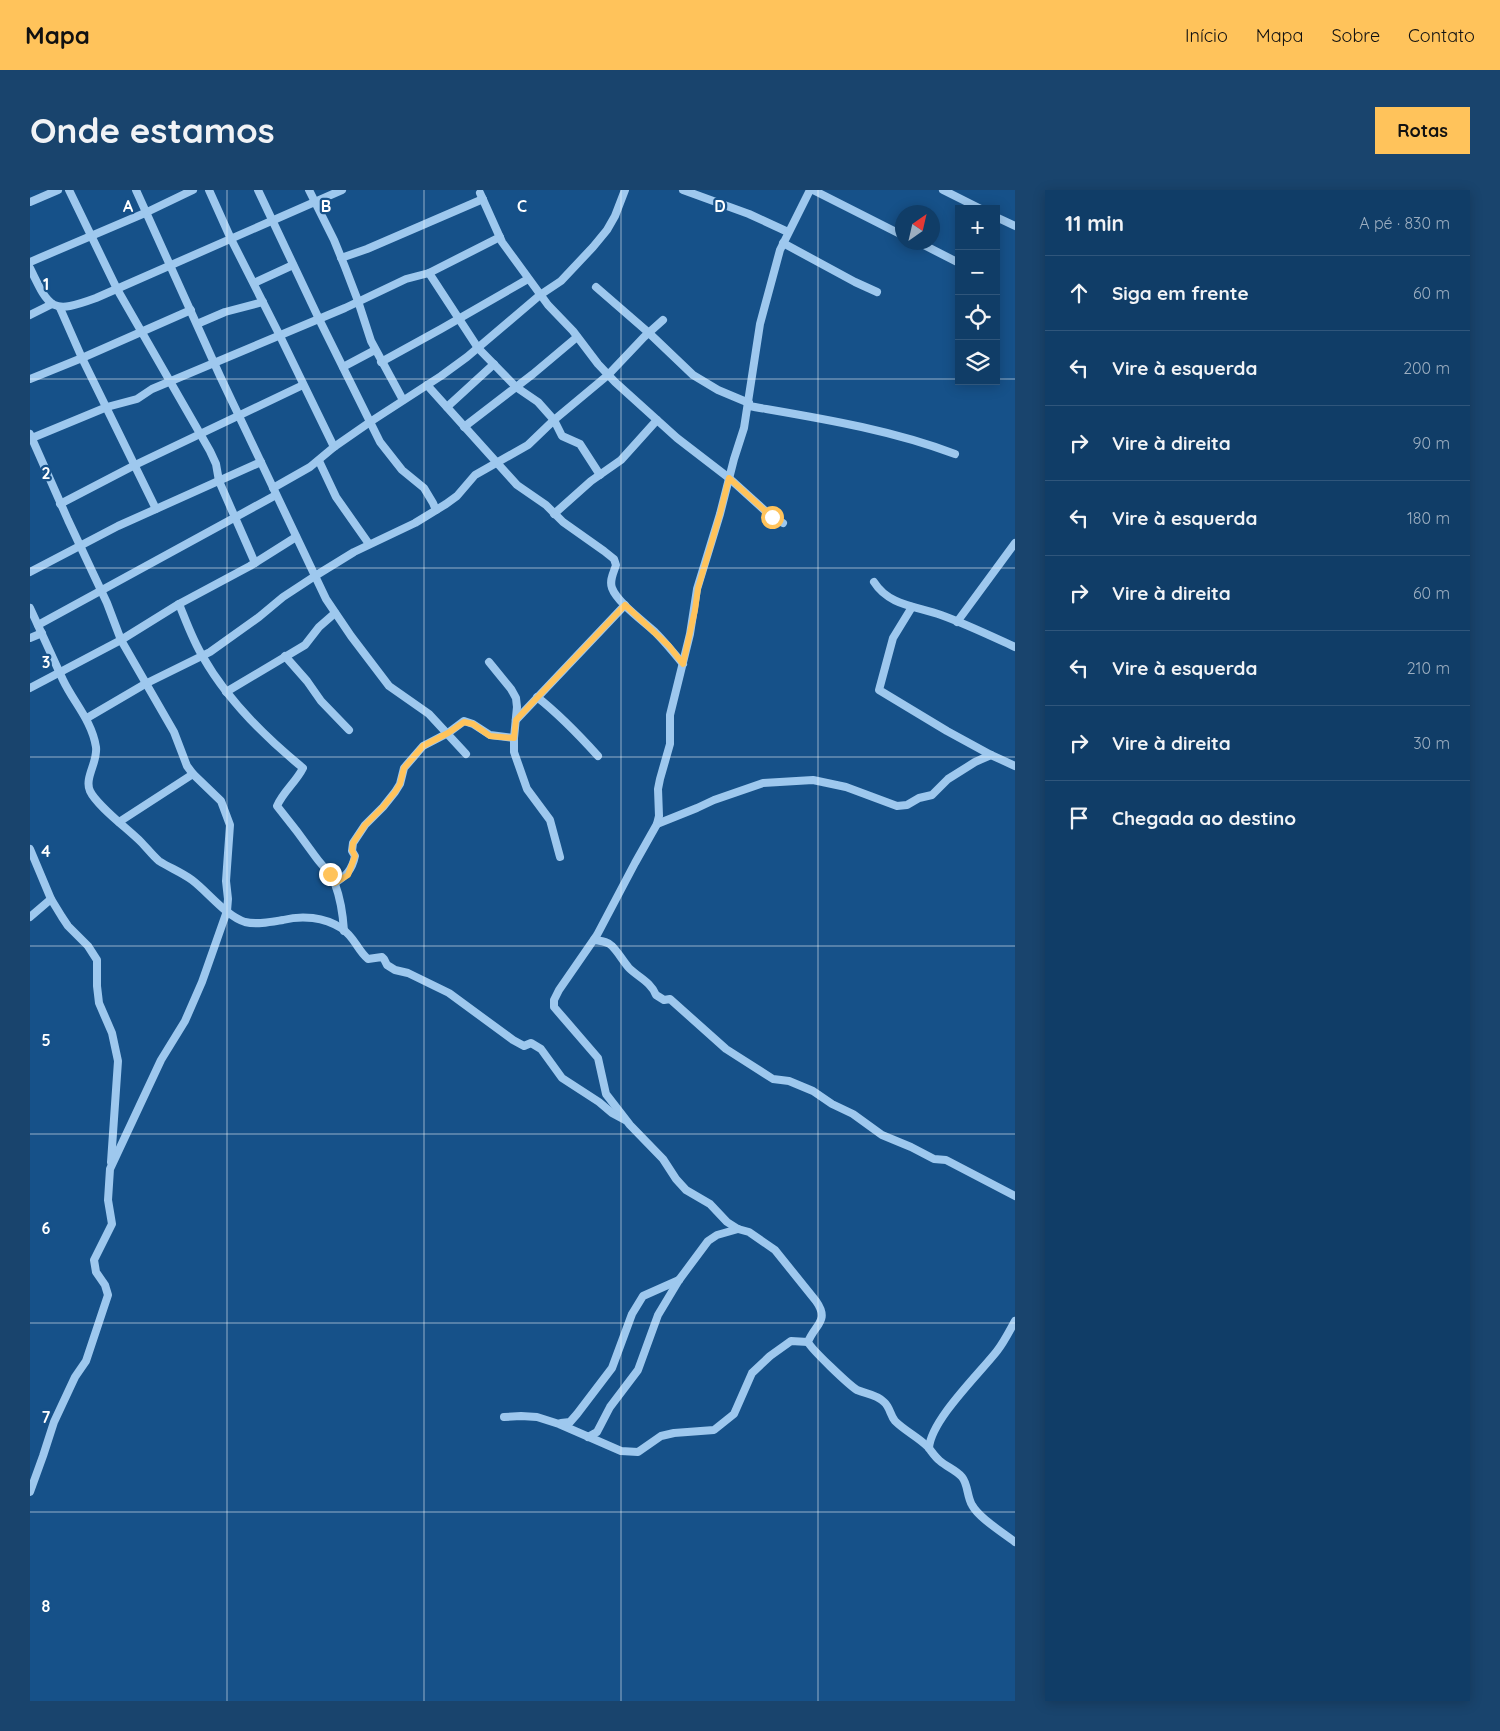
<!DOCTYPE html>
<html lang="pt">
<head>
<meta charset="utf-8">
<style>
  :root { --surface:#103d67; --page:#19446d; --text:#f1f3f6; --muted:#9caec0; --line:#30567b; --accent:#ffc35b }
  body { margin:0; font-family:Quicksand,sans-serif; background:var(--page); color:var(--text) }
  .controls { position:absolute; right:15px; top:15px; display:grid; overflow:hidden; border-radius:0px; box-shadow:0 2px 12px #0003 }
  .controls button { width:45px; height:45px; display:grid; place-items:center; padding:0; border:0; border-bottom:1px solid var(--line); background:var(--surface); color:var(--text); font:25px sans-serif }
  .compass { position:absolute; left:865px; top:15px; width:45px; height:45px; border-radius:50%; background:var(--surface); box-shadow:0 2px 12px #0003; rotate:34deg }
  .stop { position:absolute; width:15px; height:15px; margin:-11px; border:4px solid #ffc35b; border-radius:50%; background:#fff }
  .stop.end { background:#ffc35b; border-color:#fff; box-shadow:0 1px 5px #0008 }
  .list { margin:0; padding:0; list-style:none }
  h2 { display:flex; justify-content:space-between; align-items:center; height:65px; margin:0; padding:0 20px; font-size:21px }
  h2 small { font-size:16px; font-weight:400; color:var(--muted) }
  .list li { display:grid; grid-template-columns:32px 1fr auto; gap:15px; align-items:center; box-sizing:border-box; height:75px; padding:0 20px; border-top:1px solid var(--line) }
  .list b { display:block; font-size:19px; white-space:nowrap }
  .list em { font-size:16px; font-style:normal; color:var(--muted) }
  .icon { flex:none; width:28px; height:28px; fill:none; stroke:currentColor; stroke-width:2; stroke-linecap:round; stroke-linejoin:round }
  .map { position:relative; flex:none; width:985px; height:1511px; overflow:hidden; border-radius:0px }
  header { display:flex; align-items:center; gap:30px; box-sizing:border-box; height:70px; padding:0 25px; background:var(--accent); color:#111 }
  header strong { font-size:24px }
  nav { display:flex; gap:28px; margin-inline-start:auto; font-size:18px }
  .intro { display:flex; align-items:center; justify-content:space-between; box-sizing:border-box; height:120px; padding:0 30px }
  h1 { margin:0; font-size:35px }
  .button { padding:12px 22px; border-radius:0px; background:var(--accent); color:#111; font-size:18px; font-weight:700 }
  main { display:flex; gap:30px; padding:0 30px }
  aside { flex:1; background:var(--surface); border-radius:0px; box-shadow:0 2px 12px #0003 }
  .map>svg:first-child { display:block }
</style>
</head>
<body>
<header>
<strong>Mapa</strong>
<nav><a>Início</a><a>Mapa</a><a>Sobre</a><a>Contato</a></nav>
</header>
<div class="intro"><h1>Onde estamos</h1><a class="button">Rotas</a></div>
<main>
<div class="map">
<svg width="985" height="1511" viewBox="0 0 985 1511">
  <rect width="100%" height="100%" fill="#165189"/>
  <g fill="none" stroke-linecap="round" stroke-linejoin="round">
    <g stroke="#9ec8ee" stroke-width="8">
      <polyline points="39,0 87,99 180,261 186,274 189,291 225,373"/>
      <polyline points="106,0 190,186 296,409 321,446 359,496 399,524 436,564"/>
      <polyline points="179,0 201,49 250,146 304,257"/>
      <polyline points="228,0 289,129 350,252 372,280 394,298 403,313 406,320"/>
      <polyline points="279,0 304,50 315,77 328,111 341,151 373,210"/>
      <polyline points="653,0 719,24 758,42"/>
      <polyline points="783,0 872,45"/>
      <polyline points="913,0 951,19"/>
      <polyline points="450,3 472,52 480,63 518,115 543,141 568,174 585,192 647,248 699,288 742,327 753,333"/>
      <polyline points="0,12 28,0"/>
      <polyline points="966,27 985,36"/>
      <polyline points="888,52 929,73"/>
      <polyline points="753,53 825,92 847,102"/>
      <polyline points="311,68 337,59 453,9"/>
      <polyline points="0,72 115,23 163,0"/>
      <path d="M 0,78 C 20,120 22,124 66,108 L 312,0"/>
      <polyline points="399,83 448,158 486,197 508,212 524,230 532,246 550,254 570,285"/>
      <polyline points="224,93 263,75"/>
      <polyline points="566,97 619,143 663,185 688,200 719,213"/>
      <polyline points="30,118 52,168 126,319"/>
      <polyline points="0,125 22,114"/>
      <polyline points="167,134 195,122 233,112"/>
      <polyline points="351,172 411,139 498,89"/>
      <polyline points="313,177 345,160"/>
      <polyline points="0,189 52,168 161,120"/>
      <path d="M 397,195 L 487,295 L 516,315 L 533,332 L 574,361 L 584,369 L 586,375 C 584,382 579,390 582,398 C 587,412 613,431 625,442 C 635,452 644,463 653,474"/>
      <path d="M 719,216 C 788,228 859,239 925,264"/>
      <polyline points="417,217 464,174"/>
      <polyline points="434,237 503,184 547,147"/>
      <polyline points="0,244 38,330 77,413 91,450 144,542 157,576 163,584 191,611 200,635 196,691 198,709 197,721 172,792 155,831 131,870 80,979 78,1010 82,1034 64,1070 66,1082 75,1095 78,1105 56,1171 45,1187 24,1232 13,1266 0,1302"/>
      <polyline points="2,248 77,217 107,209 122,199 315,118 376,89 399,83 470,47"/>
      <polyline points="289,271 306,307 339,354"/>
      <polyline points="243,298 280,277 304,257 340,232 411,186 437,167 510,105 531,91 563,57 577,40 585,26 595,0"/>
      <polyline points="30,314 105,275 273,195"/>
      <polyline points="524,324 561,291 591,270 627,230"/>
      <polyline points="0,382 88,336 231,272"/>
      <path d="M 844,392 C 859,416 887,416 911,425 C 936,434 961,446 985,457"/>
      <path d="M 149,414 C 156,431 163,451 173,467 C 198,511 235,547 273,578 C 266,592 253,602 247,616 C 260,632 273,649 285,666 C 292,676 301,683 305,694 C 311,710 313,725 314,741"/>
      <polyline points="882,417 863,448 849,500 917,541 961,565 985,576"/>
      <path d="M 0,418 C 11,442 22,466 33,490 C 44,513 62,531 66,557 C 68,572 54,588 60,601 C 67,616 98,639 111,652 C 117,658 122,665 129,671 C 140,678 151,682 162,690 C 178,702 196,726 215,732 C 227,735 241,732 253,730 C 272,725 294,727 311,738 C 325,747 327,760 338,769 L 352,767 L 354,769 L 357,775 L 365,780 L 378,783 L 419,803 L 483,850 L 494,856 L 501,853 L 511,859 L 532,888 L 569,912 L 582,923 L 595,930"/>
      <polyline points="927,432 985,353"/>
      <polyline points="8,435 246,305"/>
      <polyline points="0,448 12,443"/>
      <polyline points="255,466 277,491 291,511 319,540"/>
      <polyline points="459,472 481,499 486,508 487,517 484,548 484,562 497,599 520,630 530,667"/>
      <polyline points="0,498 91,450 149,414 220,376 266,347"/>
      <polyline points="196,502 275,455 289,437 305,423"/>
      <path d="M 507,507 C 530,525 549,545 568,566"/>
      <polyline points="57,528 115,494 180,462 229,427 253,407 285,386 324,362 385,333 416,314 427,306 445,285 498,255 524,230 578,185 614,147 633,130"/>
      <polyline points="486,530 595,415"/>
      <path d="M 961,565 L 945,572 L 918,589 L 902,605 L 889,608 L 877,615 L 867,616 L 816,597 L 783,590 L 733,593 L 684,610 L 667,618 L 627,634 L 605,673 L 567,745 L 529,800 L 524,810 L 524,817 L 568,868 L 576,904 L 600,935 L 633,969 L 646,989 L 656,1000 L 680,1014 L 697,1032 L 708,1039 L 719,1042 L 745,1060 L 786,1111 C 800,1131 785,1134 778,1152 C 781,1159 819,1195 827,1200 C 836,1204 846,1204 854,1212 C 860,1217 860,1225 865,1231 C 875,1241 888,1247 898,1257 C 902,1262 905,1267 910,1271 C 917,1277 926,1280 932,1287 C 938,1294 937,1307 942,1315 C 949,1328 972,1342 985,1352"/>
      <polyline points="89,632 163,584"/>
      <polyline points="627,634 629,626 628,599 630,589 640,554 640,525 660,444 667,399 690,324 704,269 714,238 730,134 750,60 780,0"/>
      <polyline points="0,659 21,709 32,727 38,736 58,756 67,770 67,796 69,813 82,843 88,871 81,972"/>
      <path d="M 305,693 C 316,686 322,680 325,666 L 322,661 L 323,653 L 335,635 L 353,617 L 365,602 L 370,594 L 374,578 L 393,556 L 418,543 L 434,531 L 443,534 L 460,545 L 484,548"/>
      <polyline points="0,727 21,709"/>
      <path d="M 564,750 C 570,751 578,751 582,756 C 588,762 593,771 599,778 C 608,787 621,792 626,805 L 634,810 L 640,809 L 696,859 L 743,889 L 759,891 L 783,901 L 802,914 L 823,924 L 852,945 L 881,957 L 904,969 L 916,970 L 985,1006"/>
      <polyline points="474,1227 491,1226 507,1227 529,1234 591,1261 608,1262 631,1246 644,1243 684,1240 704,1224 722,1183 740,1166 761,1151 778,1152"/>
      <polyline points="531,1233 540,1232 547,1224 582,1178 602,1124 613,1106 649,1090"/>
      <polyline points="558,1247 567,1242 580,1217 608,1180 628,1125 649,1090 678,1051 687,1045 708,1039"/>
      <path d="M 899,1258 C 901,1230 949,1184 967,1161 C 974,1152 979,1142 985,1131"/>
    </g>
  </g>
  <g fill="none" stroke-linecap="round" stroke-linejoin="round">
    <polyline stroke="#ffc35b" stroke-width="6" points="300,684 305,693 318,685 325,666 322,660 323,653 335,635 353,617 365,602 370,594 374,578 393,556 418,543 434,532 443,534 460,546 484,548 486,530 595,415 639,456 653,474 665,420 668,398 690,324 699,288 742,327"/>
  </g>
  <path fill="none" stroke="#fff" stroke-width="1" stroke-opacity="0.55" d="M 197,0 L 197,1511M 394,0 L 394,1511M 591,0 L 591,1511M 788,0 L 788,1511M 0,189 L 929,189M 966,189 L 985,189M 0,378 L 985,378M 0,567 L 985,567M 0,756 L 985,756M 0,944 L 985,944M 0,1133 L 985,1133M 0,1322 L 985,1322"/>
  <g font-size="16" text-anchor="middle" font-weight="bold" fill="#fff" stroke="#165189" stroke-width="4.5" stroke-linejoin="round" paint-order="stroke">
    <text x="98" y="22">A</text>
    <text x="296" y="22">B</text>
    <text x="492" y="22">C</text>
    <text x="690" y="22">D</text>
    <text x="16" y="100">1</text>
    <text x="16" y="289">2</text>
    <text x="16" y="478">3</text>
    <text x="16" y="667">4</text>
    <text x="16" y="856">5</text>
    <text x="16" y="1044">6</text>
    <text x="16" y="1233">7</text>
    <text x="16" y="1422">8</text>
  </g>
</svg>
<div class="controls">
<button>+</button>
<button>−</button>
<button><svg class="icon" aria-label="locate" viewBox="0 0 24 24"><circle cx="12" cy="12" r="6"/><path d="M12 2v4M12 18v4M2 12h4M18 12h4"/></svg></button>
<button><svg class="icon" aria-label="layers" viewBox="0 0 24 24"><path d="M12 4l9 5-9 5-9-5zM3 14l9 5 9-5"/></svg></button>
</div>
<svg class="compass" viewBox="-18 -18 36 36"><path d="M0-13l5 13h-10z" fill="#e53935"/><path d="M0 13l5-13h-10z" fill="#9caec0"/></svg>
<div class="stop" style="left:742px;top:327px"></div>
<div class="stop end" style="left:300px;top:684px"></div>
</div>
<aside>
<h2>11 min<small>A pé · 830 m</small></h2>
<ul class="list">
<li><svg class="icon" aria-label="ahead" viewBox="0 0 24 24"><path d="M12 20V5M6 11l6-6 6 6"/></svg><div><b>Siga em frente</b></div><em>60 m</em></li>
<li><svg class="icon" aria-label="left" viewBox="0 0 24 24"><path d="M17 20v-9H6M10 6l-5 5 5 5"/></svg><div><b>Vire à esquerda</b></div><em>200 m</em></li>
<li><svg class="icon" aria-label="right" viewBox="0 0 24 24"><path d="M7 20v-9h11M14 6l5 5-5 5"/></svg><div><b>Vire à direita</b></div><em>90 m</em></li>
<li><svg class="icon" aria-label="left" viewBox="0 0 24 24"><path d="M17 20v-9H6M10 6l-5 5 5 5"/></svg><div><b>Vire à esquerda</b></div><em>180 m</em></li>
<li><svg class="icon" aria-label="right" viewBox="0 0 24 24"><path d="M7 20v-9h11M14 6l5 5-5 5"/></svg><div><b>Vire à direita</b></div><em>60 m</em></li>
<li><svg class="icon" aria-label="left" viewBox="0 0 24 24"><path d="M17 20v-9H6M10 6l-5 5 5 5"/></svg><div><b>Vire à esquerda</b></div><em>210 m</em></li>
<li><svg class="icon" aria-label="right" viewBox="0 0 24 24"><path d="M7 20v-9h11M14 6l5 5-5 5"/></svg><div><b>Vire à direita</b></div><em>30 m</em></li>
<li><svg class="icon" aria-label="arrive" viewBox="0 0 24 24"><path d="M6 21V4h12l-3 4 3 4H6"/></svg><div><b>Chegada ao destino</b></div></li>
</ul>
</aside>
</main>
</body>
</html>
